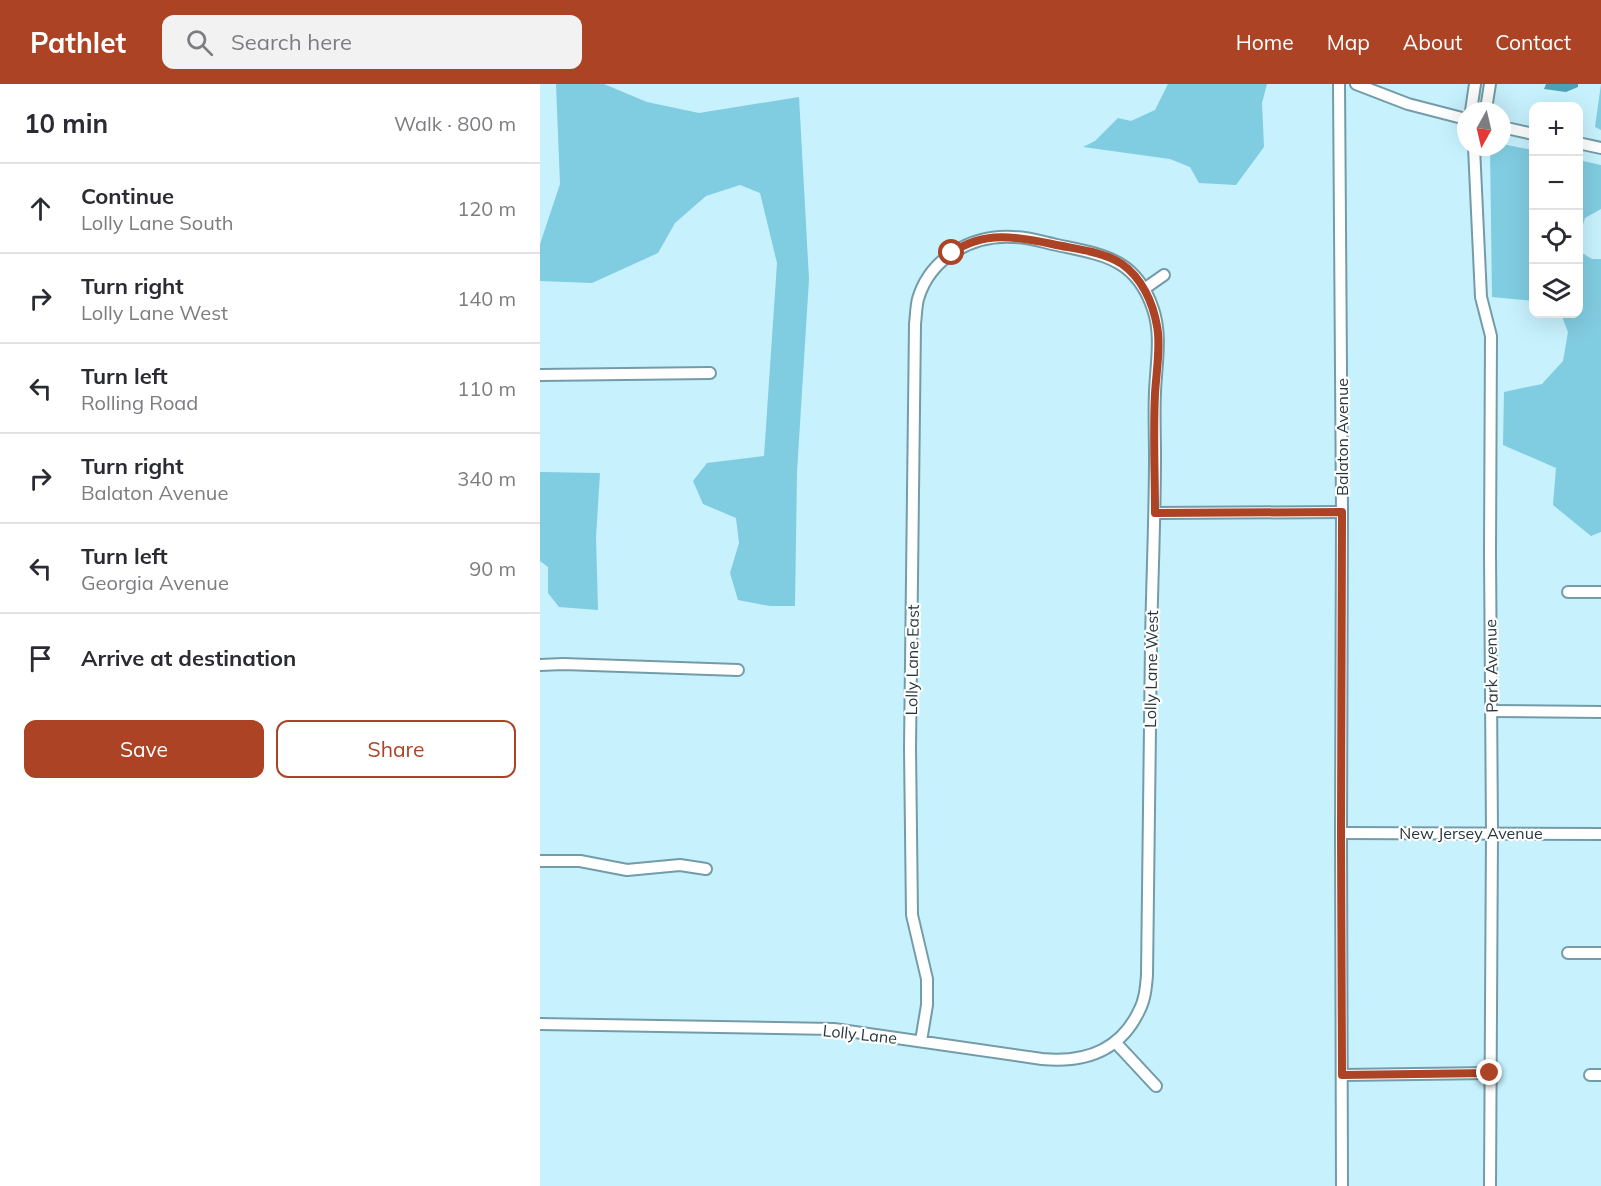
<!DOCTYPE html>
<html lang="en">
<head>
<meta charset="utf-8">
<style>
  :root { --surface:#fff; --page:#f2f2f3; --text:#2b2b33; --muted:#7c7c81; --line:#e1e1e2; --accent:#ab4324 }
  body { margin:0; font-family:Mulish,sans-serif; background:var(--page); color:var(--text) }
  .controls { position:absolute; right:18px; top:18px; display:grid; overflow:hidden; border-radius:12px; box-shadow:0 6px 24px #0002 }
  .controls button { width:54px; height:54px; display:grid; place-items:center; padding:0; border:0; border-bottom:2px solid var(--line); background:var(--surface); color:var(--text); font:30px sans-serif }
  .compass { position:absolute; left:917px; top:18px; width:54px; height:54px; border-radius:50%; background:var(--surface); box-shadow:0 6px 24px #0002; rotate:188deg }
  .stop { position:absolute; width:18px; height:18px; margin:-14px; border:4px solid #ab4324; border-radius:50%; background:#fff }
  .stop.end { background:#ab4324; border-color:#fff; box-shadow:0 2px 6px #0008 }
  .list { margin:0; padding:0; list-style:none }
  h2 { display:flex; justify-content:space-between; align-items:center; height:78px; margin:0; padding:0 24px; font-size:26px }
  h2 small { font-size:20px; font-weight:400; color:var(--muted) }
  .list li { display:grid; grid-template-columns:39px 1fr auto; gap:18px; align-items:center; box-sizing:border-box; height:90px; padding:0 24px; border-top:2px solid var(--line) }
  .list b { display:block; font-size:22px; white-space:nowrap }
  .list p { margin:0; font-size:20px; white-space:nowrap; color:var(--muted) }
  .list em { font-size:20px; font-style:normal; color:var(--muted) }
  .actions { display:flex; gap:12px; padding:18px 24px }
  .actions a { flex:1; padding:14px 0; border:2px solid var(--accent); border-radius:12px; text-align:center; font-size:21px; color:var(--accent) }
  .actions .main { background:var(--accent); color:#fff }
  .icon { flex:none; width:33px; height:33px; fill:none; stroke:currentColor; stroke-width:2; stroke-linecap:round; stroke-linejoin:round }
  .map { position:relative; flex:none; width:1061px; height:1102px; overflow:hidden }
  header { display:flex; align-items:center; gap:36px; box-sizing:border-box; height:84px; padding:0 30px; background:var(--accent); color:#fff }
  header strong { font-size:28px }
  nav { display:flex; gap:33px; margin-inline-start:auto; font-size:21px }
  .search { width:420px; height:54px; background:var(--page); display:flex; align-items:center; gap:15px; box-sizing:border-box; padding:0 21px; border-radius:12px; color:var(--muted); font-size:22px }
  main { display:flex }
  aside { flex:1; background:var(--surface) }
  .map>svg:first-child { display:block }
</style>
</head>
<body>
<header>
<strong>Pathlet</strong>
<div class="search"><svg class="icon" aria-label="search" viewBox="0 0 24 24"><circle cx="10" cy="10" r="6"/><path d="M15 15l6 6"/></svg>Search here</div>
<nav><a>Home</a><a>Map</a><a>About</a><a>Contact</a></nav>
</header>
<main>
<aside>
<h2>10 min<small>Walk · 800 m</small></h2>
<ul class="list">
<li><svg class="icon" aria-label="ahead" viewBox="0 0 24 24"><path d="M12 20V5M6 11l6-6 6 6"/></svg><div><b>Continue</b><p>Lolly Lane South</p></div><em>120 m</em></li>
<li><svg class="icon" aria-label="right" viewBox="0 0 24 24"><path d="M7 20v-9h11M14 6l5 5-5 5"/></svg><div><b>Turn right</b><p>Lolly Lane West</p></div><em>140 m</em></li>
<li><svg class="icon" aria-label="left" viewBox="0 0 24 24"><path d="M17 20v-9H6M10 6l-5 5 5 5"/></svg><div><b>Turn left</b><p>Rolling Road</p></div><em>110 m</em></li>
<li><svg class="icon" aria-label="right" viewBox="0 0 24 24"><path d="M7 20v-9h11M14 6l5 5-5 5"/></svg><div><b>Turn right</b><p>Balaton Avenue</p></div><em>340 m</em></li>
<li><svg class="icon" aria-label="left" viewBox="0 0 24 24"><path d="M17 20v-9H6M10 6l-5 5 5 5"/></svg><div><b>Turn left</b><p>Georgia Avenue</p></div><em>90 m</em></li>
<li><svg class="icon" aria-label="arrive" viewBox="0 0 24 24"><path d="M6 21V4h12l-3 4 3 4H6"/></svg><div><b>Arrive at destination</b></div></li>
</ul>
<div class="actions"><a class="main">Save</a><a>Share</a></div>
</aside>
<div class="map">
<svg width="1061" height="1102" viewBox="0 0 1061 1102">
  <rect width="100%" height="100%" fill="#c6f1fd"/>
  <g fill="#80cce0">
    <polygon points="16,0 64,0 107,18 159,29 259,13 269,195 257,388 255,522 230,522 198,516 190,489 199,459 196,434 163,420 153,397 167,379 224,372 237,179 220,109 200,101 166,112 135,139 118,169 52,199 0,197 0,160 20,100"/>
    <polygon points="628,0 727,0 722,19 724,63 696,101 659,99 650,83 630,75 543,63 555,57 578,34 591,37 615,26"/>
    <polygon points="1061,0 1061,46 1055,43"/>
    <polygon points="962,60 993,66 993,217 952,213 950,63 962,63"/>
    <polygon points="1038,76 1061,81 1061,125 1045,134 1039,154"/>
    <polygon points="1039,167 1052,175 1061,175 1061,448 1051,452 1013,421 1016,384 963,361 964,308 1002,300 1023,277 1028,248 1021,230 1038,230"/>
    <polygon points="0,388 60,389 56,453 58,526 19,523 8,509 8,483 0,477"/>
  </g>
  <polygon fill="#4ea2b7" points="1006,0 1038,0 1038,3 1026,8 1004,5"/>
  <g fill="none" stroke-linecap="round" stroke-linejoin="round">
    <g stroke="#739ca8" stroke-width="14">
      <g id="minor">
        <polyline points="799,0 802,428 801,749 802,1102"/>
        <polyline points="816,0 868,20 926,35"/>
        <polyline points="931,27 935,0"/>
        <polyline points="943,27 946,25 950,0"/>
        <polyline points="962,43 993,50"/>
        <polyline points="1038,59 1061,64"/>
        <polyline points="934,63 941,213 951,252 950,468 952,749 950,1102"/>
        <polyline points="604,205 624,191"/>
        <polyline points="0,291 170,289"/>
        <polyline points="615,429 802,428"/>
        <polyline points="1028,508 1061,508"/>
        <polyline points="0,581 23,580 198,586"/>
        <polyline points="951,627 1061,628"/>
        <polyline points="801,749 1061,750"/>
        <polyline points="0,777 40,777 87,786 140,781 166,785"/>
        <polyline points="1028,869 1061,869"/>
        <path d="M 0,940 L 294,945 L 502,975 C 544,979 580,967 599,927 C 605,916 606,903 607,891 C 609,780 610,670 611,560 C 612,497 615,435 615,372 C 615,351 614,330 615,308 C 616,281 622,251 613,225 C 596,174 563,171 517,161 C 503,158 488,153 474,153 C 432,150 390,174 378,215 C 376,223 376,232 375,240 L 370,664 L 372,831 L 387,895 L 387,921 L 381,957"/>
        <polyline points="576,959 616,1002"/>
        <polyline points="802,991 950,989"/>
        <polyline points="1050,991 1061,991"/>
      </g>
    </g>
    <use href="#minor" stroke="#fff" stroke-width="10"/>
  </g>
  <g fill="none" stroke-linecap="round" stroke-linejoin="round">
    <path stroke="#ab4324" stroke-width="8" d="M 412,169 C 443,146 478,153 512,160 C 534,165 563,167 582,180 C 602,194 613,219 617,242 C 621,262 616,290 615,310 C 613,349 615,389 615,429 L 802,428 L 801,749 L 802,991 L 950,989"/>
  </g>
  <g text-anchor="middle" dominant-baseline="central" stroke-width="4.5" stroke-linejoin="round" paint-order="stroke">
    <g font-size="16" fill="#26373b" stroke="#fff">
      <text transform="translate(802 353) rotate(-90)">Balaton Avenue</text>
      <text transform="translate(372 576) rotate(-89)">Lolly Lane East</text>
      <text transform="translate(951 582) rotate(-91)">Park Avenue</text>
      <text transform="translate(611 585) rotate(-89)">Lolly Lane West</text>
      <text x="931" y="749">New Jersey Avenue</text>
      <text transform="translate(320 950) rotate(6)">Lolly Lane</text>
    </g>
  </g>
</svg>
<div class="controls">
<button>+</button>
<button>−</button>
<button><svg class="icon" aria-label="locate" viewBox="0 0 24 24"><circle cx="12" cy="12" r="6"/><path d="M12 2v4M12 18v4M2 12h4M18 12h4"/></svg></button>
<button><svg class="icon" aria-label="layers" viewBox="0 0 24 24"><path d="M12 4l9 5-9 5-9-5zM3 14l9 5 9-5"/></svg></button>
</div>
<svg class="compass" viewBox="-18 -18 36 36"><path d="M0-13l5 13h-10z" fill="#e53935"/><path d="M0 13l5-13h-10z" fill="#7c7c81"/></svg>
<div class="stop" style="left:412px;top:169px"></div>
<div class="stop end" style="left:950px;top:989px"></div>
</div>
</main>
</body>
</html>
